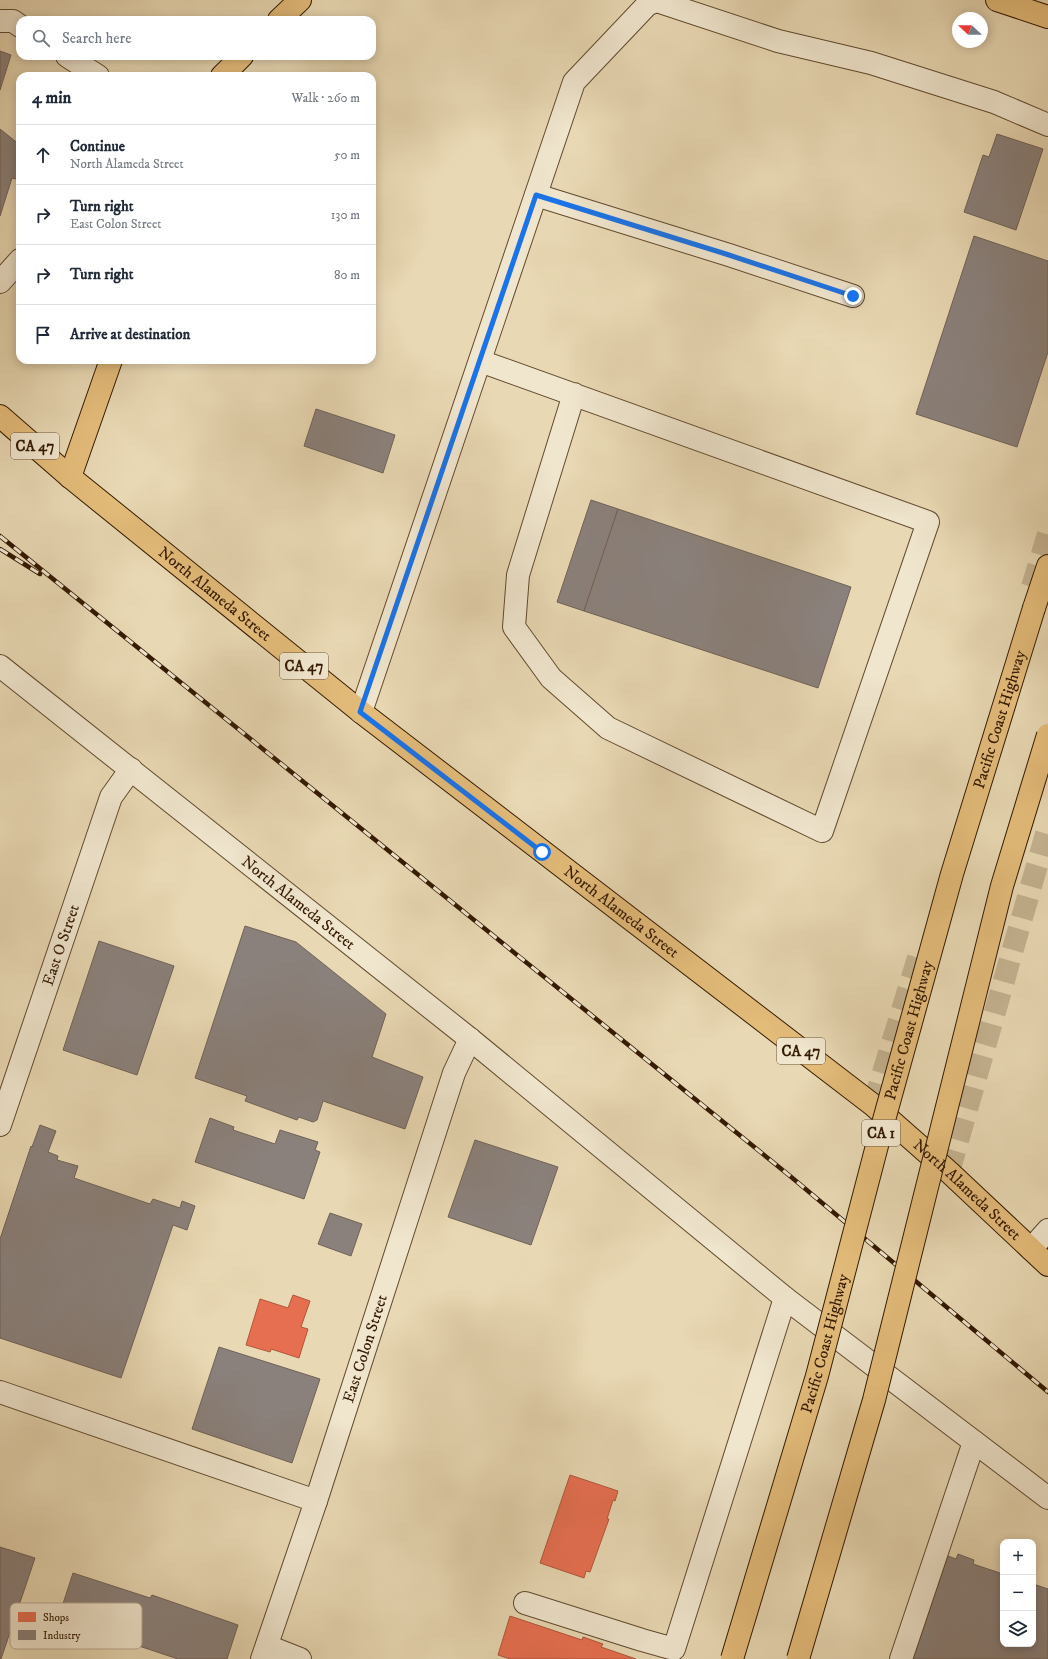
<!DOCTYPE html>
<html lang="en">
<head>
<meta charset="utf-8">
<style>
  :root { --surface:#fff; --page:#f2f2f3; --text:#1f2937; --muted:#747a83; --line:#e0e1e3 }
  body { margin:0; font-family:"IM FELL DW Pica",serif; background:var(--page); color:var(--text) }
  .controls { position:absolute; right:12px; bottom:12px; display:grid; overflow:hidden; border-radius:8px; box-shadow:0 2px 10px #0003 }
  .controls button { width:36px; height:36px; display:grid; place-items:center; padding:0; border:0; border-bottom:1px solid var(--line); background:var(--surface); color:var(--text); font:20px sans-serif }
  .compass { position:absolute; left:952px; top:12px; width:36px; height:36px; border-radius:50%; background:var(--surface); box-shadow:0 2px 10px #0003; rotate:292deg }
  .stop { position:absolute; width:12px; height:12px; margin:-9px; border:3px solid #1a73e8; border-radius:50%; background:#fff }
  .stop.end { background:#1a73e8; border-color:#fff; box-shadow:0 1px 4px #0008 }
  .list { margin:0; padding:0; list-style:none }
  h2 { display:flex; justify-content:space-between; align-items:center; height:52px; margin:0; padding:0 16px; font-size:17px }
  h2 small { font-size:13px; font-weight:400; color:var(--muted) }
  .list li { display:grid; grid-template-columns:26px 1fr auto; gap:12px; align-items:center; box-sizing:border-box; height:60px; padding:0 16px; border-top:1px solid var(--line) }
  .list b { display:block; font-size:15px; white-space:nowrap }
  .list p { margin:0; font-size:13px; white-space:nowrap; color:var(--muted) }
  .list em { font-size:13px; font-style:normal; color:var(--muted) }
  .icon { flex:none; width:22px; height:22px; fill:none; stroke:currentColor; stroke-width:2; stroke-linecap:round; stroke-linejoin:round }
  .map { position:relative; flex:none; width:1048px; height:1659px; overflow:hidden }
  .search { position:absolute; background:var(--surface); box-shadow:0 2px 10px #0003; left:16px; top:16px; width:360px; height:44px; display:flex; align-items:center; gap:10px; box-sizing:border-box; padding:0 14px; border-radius:12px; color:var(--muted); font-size:15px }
  .panel { position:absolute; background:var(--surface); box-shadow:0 2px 10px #0003; left:16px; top:72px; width:360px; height:292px; border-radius:12px }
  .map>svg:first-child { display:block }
</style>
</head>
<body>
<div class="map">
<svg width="1048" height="1659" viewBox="0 0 1048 1659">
  <rect width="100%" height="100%" fill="#e8d8b3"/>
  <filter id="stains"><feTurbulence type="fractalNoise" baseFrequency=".005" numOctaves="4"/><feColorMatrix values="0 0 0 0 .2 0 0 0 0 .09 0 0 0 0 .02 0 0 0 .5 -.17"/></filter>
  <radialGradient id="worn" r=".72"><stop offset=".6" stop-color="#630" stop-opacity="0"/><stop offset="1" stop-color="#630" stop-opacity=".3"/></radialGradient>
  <g fill="#e76f51" stroke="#b15639">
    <polygon points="293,1295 310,1301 301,1327 308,1329 299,1358 271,1349 270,1352 246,1345 260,1299 288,1308"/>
    <polygon points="570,1475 618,1491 615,1501 613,1500 607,1519 609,1519 590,1572 586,1571 584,1578 540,1563"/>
    <polygon points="510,1616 582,1640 583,1637 603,1644 601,1647 636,1659 510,1659 498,1655"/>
  </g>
  <g fill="#8a817c" stroke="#706257">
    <polygon points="0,51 11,55 0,90"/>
    <polygon points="0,129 20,145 20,180 12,178 0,216"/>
    <polygon points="997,134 1043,149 1016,230 964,212 983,155 989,157"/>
    <polygon points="974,236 1048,261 1048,352 1017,447 916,414"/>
    <polygon points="316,409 395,435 383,473 304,446"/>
    <polygon points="591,500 618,509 584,611 557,602"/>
    <polygon points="618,509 851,587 818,688 584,611"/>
    <polygon points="245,926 296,942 386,1014 372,1057 423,1077 405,1129 323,1101 317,1120 313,1122 299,1117 297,1120 245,1101 247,1096 195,1078"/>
    <polygon points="99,941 174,966 137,1075 63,1050"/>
    <polygon points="210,1118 234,1127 233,1130 275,1144 280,1130 318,1142 315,1150 320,1152 304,1199 195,1162"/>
    <polygon points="40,1125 56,1131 48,1152 58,1156 57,1160 78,1166 74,1178 150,1204 153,1199 180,1208 182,1201 195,1206 187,1230 173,1225 121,1378 0,1338 0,1239 31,1146 32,1147"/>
    <polygon points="475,1140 558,1167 531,1245 448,1217"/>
    <polygon points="330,1213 362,1224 351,1256 318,1244"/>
    <polygon points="219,1347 320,1379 292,1463 192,1429"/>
    <polygon points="0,1547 35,1558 1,1659 0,1659"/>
    <polygon points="958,1554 974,1560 973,1564 1003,1574 1003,1644 1033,1644 1033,1584 1048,1589 1048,1659 913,1659 948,1556 956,1559"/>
    <polygon points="73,1573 150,1598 152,1595 238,1625 227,1659 178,1659 58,1619"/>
  </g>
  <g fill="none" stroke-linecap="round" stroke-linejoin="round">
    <g stroke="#c4b290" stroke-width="22" stroke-dasharray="22 11" stroke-linecap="butt">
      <polyline points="1032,587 1048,534"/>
      <polyline points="873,1105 921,948"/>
      <polyline points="949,1172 1048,827"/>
    </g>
    <g stroke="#614a2e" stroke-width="24">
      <g id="minor">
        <polyline points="0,21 13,21 20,26"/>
        <polyline points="67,56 98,76"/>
        <polyline points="536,195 729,255 853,296"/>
        <polyline points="0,282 20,260"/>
        <polyline points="480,361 928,522 822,831 608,728 551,678 514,627 518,575 574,394"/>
        <path id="s1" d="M 0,666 L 470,1039 L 785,1298 L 1048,1498"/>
        <polyline points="361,712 574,82 648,4 657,1 778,41 871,63 994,102 1048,125"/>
        <path id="s2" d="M 0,1125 L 111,797 L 131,769"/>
        <polyline points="1031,1249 1048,1230"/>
        <polyline points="0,1392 316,1501"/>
        <polyline points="525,1603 642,1640 674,1649 785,1298"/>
        <polyline points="267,1646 300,1659"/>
        <path id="s3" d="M 262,1659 L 316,1501 L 454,1073 L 470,1039"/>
        <polyline points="901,1659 974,1442"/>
      </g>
    </g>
    <g stroke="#341a02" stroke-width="24">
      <g id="major">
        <path id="s4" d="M 0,416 L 70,477 L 361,712 L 873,1105 L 949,1172 L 1048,1265"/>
      </g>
    </g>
    <g stroke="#341a02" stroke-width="24">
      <g id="highway">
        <polyline points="997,0 1048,17"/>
        <polyline points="279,20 300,0"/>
        <polyline points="222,76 242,56"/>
        <polyline points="70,477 111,360"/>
        <polyline points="1034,608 1048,566"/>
      </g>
    </g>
    <use href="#minor" stroke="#f0e6ce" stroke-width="22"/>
    <use href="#major" stroke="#e4bc7a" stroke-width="22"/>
    <use href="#highway" stroke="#e4bc7a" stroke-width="22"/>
    <g stroke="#341a02" stroke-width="4.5">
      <g id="rail">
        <polyline points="0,536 790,1176 1048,1392"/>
        <polyline points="0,549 40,574"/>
      </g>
    </g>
    <use href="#rail" stroke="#f0e6ce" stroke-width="3" stroke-dasharray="9" stroke-linecap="butt"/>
    <g stroke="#341a02" stroke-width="24" stroke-linecap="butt">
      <g id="highway-bridge">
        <path id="s5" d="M 732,1659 L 817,1376 L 879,1138 L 952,874 L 1034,608"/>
        <polyline points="798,1659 874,1400 1002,886 1048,735"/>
      </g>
    </g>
    <use href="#highway-bridge" stroke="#e4bc7a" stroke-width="22"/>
  </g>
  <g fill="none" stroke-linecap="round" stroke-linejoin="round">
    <polyline stroke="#1a73e8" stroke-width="5" points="542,852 360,712 536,195 729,255 853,296"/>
  </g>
  <g text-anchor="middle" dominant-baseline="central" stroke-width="4" stroke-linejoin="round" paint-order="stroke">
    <g fill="#f0e6ce" stroke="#6c573f" stroke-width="1">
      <rect x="11" y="433" width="48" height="26" rx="3"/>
      <rect x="280" y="653" width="48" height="26" rx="3"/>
      <rect x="777" y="1038" width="48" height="26" rx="3"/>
      <rect x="862" y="1120" width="38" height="26" rx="3"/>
    </g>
    <g font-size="15" font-weight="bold" fill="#341a02">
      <text x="35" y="446">CA 47</text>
      <text x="304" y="666">CA 47</text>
      <text x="801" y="1051">CA 47</text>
      <text x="881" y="1133">CA 1</text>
    </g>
    <g font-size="16" fill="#341a02" stroke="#f0e6ce">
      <text stroke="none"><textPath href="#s4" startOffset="279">North Alameda Street</textPath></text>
      <text stroke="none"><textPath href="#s5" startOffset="977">Pacific Coast Highway</textPath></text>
      <text stroke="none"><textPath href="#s1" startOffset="381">North Alameda Street</textPath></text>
      <text stroke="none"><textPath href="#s4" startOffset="795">North Alameda Street</textPath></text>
      <text stroke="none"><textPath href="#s2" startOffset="190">East O Street</textPath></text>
      <text stroke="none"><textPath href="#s5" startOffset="653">Pacific Coast Highway</textPath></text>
      <text stroke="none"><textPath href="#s4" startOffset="1239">North Alameda Street</textPath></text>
      <text stroke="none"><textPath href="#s5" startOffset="329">Pacific Coast Highway</textPath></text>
      <text stroke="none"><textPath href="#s3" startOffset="327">East Colon Street</textPath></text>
    </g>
  </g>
  <rect x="10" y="1603" width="132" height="46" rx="6" fill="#f0e6ce" stroke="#b8a991" stroke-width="1"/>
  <rect x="18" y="1612" width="18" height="10" fill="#e76f51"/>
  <rect x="18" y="1630" width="18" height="10" fill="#8a817c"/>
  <g font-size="11" fill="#341a02">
    <text x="43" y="1621">Shops</text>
    <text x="43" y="1639">Industry</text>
  </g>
  <rect width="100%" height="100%" filter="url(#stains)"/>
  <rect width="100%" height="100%" fill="url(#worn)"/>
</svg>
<div class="controls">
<button>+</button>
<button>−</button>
<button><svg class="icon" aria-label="layers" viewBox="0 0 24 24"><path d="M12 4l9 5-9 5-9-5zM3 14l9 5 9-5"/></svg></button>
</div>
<svg class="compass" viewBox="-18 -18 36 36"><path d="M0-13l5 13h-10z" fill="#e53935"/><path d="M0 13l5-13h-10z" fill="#747a83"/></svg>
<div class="stop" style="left:542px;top:852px"></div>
<div class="stop end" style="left:853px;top:296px"></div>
<div class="search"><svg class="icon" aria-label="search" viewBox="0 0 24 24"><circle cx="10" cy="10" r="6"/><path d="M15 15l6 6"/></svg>Search here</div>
<section class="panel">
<h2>4 min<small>Walk · 260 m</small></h2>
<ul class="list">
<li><svg class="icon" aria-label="ahead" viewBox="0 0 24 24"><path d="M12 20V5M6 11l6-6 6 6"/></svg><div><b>Continue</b><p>North Alameda Street</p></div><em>50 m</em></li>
<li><svg class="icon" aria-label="right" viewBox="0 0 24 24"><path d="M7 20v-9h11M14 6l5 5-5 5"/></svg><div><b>Turn right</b><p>East Colon Street</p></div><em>130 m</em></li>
<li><svg class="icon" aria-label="right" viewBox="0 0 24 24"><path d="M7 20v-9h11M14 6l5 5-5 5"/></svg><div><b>Turn right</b></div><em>80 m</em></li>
<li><svg class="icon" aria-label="arrive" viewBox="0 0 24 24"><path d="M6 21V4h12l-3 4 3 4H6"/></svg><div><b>Arrive at destination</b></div></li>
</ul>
</section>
</div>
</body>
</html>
